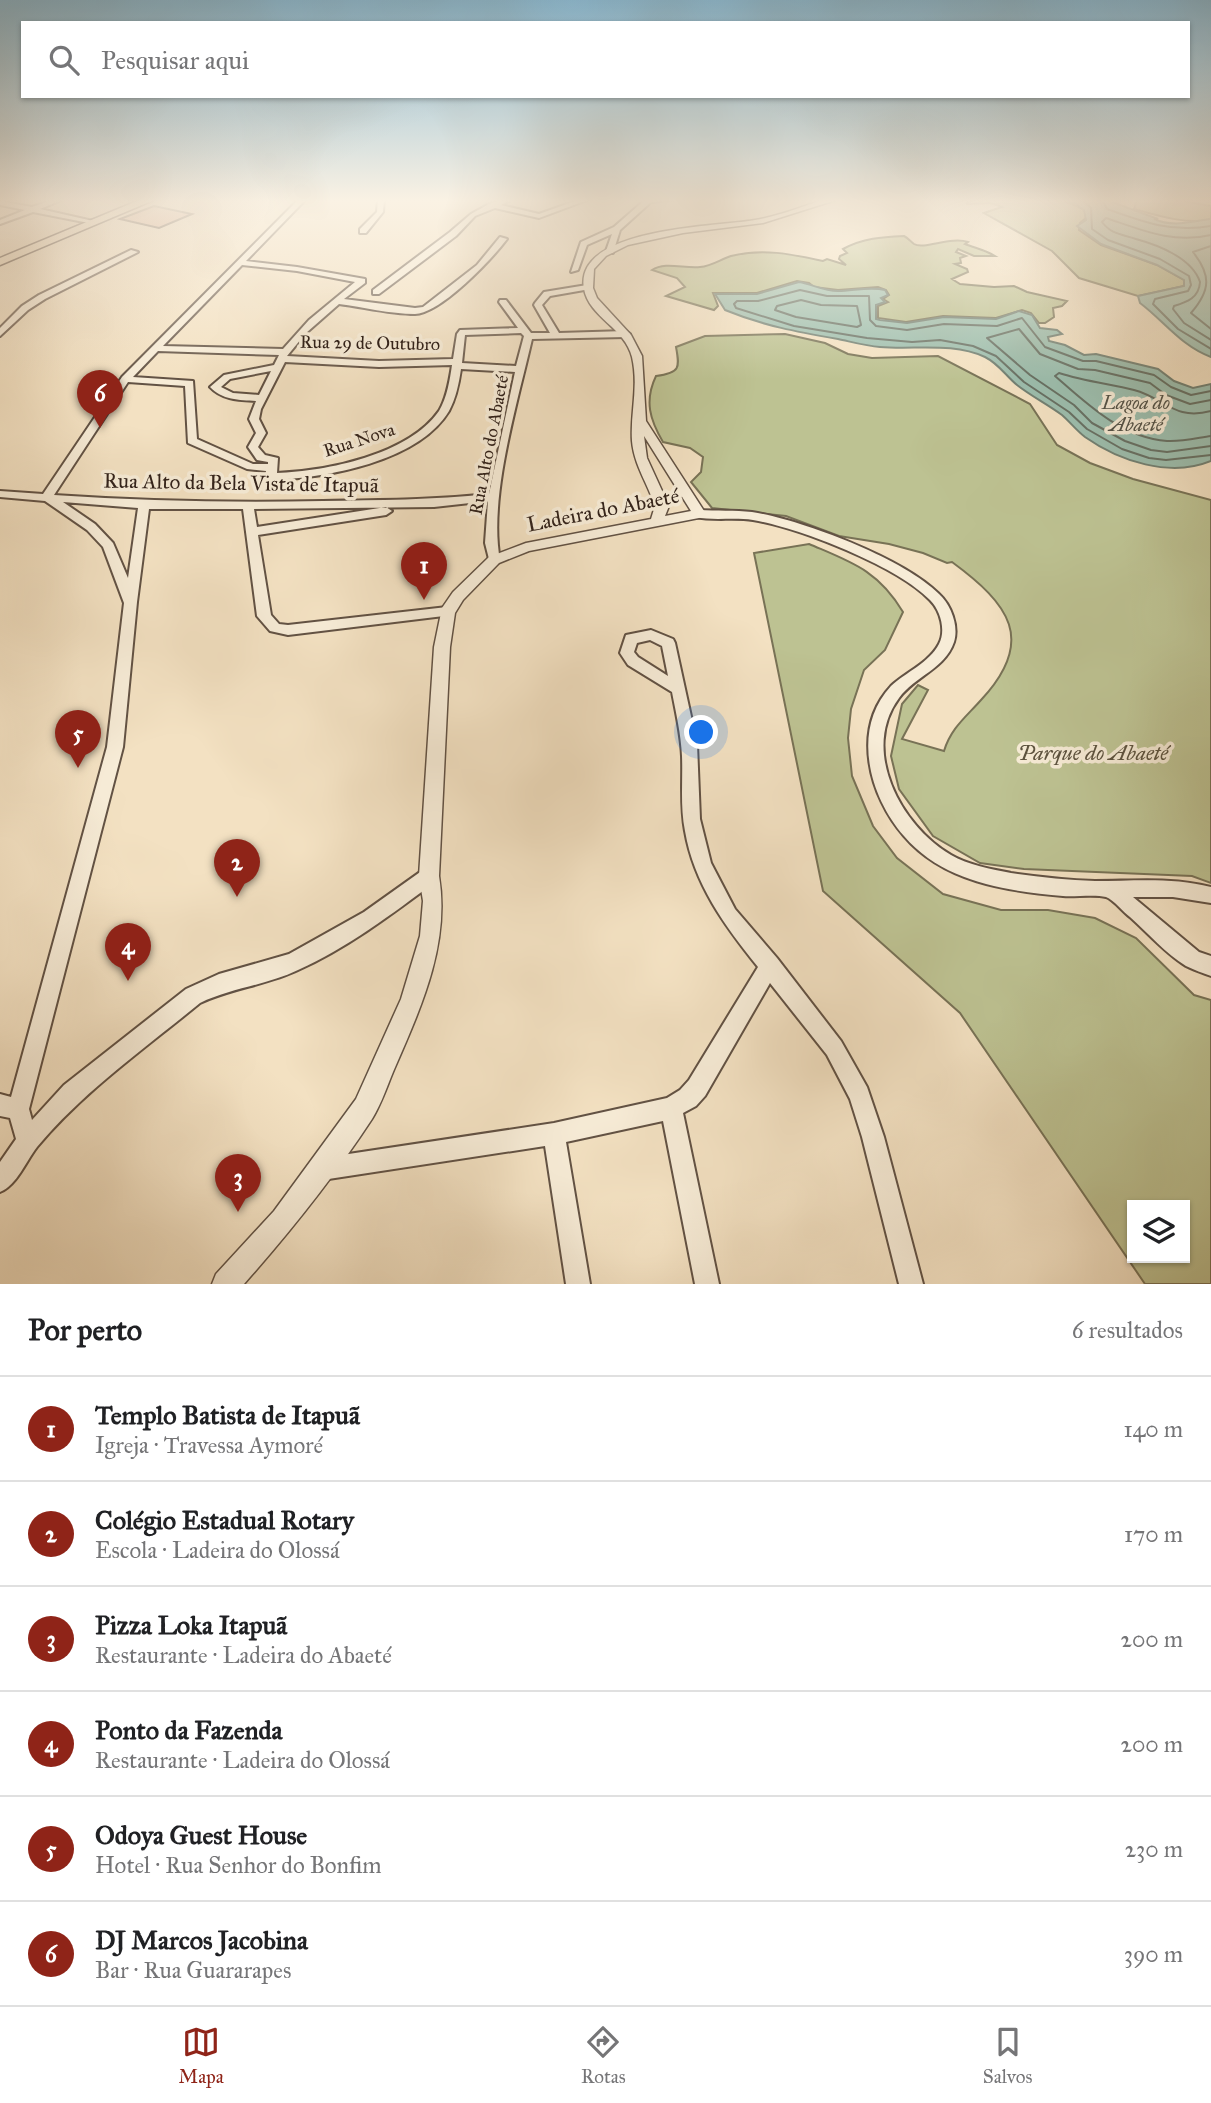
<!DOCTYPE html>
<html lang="pt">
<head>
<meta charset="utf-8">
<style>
  :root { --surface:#fff; --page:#f2f2f2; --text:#202124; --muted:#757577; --line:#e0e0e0; --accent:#8f2418 }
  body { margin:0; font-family:"IM FELL Great Primer",serif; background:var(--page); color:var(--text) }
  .controls { position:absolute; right:21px; bottom:21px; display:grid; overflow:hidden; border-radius:0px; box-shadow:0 2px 5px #0004 }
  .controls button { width:63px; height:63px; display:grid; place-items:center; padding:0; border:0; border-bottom:2px solid var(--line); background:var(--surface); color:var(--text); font:35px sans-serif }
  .you { position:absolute; left:702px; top:733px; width:24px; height:24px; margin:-18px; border:5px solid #fff; border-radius:50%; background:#1a73e8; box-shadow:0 0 0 10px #1a73e833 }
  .badge { display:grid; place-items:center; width:46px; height:46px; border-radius:50%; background:var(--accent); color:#fff; font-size:23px; font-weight:700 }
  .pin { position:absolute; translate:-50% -58px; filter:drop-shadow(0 2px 4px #0008) }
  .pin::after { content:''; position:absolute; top:37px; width:24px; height:21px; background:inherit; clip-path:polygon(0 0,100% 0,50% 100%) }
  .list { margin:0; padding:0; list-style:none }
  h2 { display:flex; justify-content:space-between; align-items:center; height:91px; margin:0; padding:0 28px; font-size:30px }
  h2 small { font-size:23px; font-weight:400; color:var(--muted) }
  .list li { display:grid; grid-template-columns:46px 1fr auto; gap:21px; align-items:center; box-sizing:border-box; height:105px; padding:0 28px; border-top:2px solid var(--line) }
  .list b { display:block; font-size:26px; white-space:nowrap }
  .list p { margin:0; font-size:23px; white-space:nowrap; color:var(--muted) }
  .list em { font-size:23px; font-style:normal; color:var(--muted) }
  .icon { flex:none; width:38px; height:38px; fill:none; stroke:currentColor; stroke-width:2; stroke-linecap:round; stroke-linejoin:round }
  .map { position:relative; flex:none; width:1211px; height:1284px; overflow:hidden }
  .search { position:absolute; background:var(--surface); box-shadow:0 2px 5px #0004; left:21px; right:21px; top:21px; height:77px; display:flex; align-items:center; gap:18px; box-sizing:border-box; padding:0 24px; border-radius:0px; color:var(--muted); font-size:26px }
  .sheet { height:721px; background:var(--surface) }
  nav { display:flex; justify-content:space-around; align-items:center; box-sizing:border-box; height:98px; border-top:2px solid var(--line); background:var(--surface); font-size:19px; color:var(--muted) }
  nav a { display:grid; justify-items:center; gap:4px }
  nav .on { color:var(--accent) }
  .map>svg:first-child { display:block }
</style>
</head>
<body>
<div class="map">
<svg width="1211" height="1284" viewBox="0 0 1211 1284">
  <rect width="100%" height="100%" fill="#f3e1c2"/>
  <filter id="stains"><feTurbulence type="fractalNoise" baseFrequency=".00286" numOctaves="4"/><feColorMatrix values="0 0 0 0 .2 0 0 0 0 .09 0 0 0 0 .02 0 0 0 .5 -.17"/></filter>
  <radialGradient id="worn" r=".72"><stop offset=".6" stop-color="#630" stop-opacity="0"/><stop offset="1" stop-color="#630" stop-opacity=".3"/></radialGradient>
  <g fill="#bdc292" stroke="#787256" stroke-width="2" fill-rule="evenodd">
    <path d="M 966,199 C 1001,199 1055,191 1084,210 L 1087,217 L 1080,223 L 1079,230 L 1101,245 L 1157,265 L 1184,280 L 1184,286 L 1138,296 L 1079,278 L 1052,251 L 984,213 L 1002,207 L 991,203 L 967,204 Z"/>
    <path d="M 1137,199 L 1171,199 L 1211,206 L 1211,220 C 1184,224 1159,216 1134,209 Z"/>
    <path d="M 904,236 C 908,238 910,241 914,244 C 924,250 951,236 968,242 L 965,244 C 975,248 985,250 995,256 L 974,256 L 958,249 L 956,252 L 966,256 L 960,258 L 961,263 L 955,264 L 967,269 L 968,272 L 952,279 L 960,284 L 994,287 L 1014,286 L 1027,292 L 1067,301 L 1062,306 L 1053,308 L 1054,317 L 1045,323 L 1039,323 L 1031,313 L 1022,310 L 996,318 L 943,316 L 906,322 L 878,318 L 878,306 L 888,302 L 883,299 L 889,295 L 886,290 L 878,287 L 838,290 L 814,287 L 809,283 L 797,281 L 757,293 L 713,293 L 718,306 L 714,310 L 666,296 L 685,287 L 677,278 L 652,270 C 665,261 685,269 700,267 C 712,266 721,259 731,256 C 762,248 791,254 823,261 L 827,259 L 846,265 L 839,259 L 840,256 L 847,253 L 843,249 C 863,238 882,237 904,236 Z"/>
    <path d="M 785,334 L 825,343 L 848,354 L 872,358 L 938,356 L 1030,404 L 1057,445 L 1090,463 L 1133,479 L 1211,500 L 1211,883 L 1192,876 L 1024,869 L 980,863 L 933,836 L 899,789 L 891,756 L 902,704 L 918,685 L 928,690 L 902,739 L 944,751 C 951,728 966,717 981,700 C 1037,640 1009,604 952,562 L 947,563 L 923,553 L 889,544 L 839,536 L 786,516 L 712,508 L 691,482 L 701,472 L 703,457 L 690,448 L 663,442 C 650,420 644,401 656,376 C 680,373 680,368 676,347 L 705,336 Z"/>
    <path d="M 809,544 C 851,562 878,570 903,612 L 885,650 L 864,670 L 851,709 L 848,738 L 852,776 L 873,826 L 897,858 L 943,894 L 1001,910 L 1048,910 L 1095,918 L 1136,938 L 1194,995 L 1211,1000 L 1211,1284 L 1145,1284 L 960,1013 L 823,891 L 754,553 ZM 1132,1205 L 1185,1205 L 1185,1258 L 1132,1258 Z"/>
  </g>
  <g fill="#9cbeae" stroke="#728073" stroke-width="2">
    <path d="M 1058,199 L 1104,199 L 1158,219 L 1154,219 C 1174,228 1192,221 1211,219 L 1211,357 C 1181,346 1164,321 1140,303 L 1138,296 L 1184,286 L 1184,280 L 1157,265 L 1101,244 L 1077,226 L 1086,220 L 1084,210 L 1074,203 Z"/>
    <path d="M 799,282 C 812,284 823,291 838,291 C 853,291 870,286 885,290 L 888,295 L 881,298 L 885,302 L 876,305 L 876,319 L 880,320 L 907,323 L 944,317 L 996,319 L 1019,311 L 1032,315 L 1040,328 L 1057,330 L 1062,334 L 1048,337 L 1049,341 L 1065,345 L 1084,355 L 1096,354 L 1158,369 L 1174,381 L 1193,388 L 1211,384 L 1211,461 C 1170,478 1119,461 1085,437 C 1076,430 1070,422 1062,415 C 1047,404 1031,396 1017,385 C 1006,376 999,364 985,357 C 952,342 915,350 880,347 C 866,346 852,342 838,339 C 798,332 764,326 725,310 L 715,294 L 757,294 Z"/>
  </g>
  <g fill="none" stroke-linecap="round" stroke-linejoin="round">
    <g stroke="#677064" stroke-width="2">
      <polyline points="1081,199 1091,208 1092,229 1108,240 1160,259 1189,276 1191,285 1188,291 1155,299 1153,304 1178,329 1211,349"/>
      <path d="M 1102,199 L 1107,209 C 1143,222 1172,233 1211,226"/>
      <path d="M 1211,235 C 1173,244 1142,230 1106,218 L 1102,222 C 1112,235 1122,234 1136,239 C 1158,245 1192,258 1200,282 C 1199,298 1187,302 1174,306 L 1173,309 L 1184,323 L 1211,340"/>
      <path d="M 1211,246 L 1193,252 C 1211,275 1211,290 1191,313 L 1211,329"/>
      <polygon points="801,300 821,305 857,306 861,325 857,327 796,317 775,310 777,306"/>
      <polyline points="1211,391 1191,395 1171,387 1154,375 1096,361 1083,361 1045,347 1022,318 997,326 944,324 907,330 876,326 870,320 869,296 827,296 800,290 758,301 737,301 734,304 736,308 794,326 867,338 912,342 940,340 973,346 996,356 1024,382 1069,412 1087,429 1122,449 1149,458 1166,460 1211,455"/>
      <polyline points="1211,400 1190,404 1166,395 1150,383 1095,370 1078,369 1040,354 1019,329 987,338 1030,375 1074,405 1092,423 1125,441 1151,450 1167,452 1211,446"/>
      <path d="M 1211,411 C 1174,421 1165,398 1134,390 C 1109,384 1084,381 1059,373 L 1055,376 C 1087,404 1122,438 1167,441 C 1181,442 1197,438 1211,436"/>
    </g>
  </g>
  <polygon fill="#e1ab90" stroke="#32221a" stroke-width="2" points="154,206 192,214 159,228 120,219"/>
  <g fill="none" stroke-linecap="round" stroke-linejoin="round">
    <g stroke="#625244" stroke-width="4">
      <g id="minor">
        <polygon points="55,199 64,199 40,209 93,221 89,223 33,212 0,224 0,220 25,210 0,205 0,201 32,207"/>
        <path d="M 299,199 L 306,199 L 246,261 L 297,267 L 365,279 L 365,283 L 344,299 L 415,308 L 423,307 L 477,265 L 500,237 L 507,239 C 491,260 441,313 415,314 C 390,314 363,307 339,304 L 306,333 L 287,356 L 379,361 L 453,359 L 457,334 L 460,330 L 518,328 L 499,302 L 500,300 L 506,300 L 531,333 L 550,333 L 534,305 L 535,303 L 544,292 L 587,285 L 591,287 L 590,289 L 550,296 L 542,305 L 559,333 L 626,331 L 630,334 L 626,337 L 532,339 C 518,401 488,498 500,560 L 498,563 L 490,563 L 485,543 L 488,501 L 434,507 L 254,509 L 257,527 L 386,507 L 392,511 L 386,515 L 258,535 L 271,615 L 279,624 L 288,625 L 447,607 L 452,609 L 454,612 L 452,615 L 288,635 L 270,631 L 257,616 L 243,509 L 149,509 L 137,602 L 123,747 L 29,1109 L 32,1120 L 64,1085 L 186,989 L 219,974 L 289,954 L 364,912 L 423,870 L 429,868 L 435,870 L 438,876 L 435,882 C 392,914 347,948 298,970 C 267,985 231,988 200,1003 C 144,1049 84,1091 37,1147 C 26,1161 17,1185 0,1192 L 0,1162 L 16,1139 L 10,1118 L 0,1116 L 0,1094 L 11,1097 L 107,747 L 124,603 L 103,547 L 87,530 L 45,501 L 0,497 L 0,491 L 43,494 L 122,377 ZM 242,265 L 297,271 L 355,282 L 309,320 L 283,349 L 163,346 ZM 521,333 L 524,336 L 516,366 L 462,363 L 465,335 ZM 158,351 L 279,355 L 274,365 L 224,375 L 210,387 C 222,400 239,400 256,401 L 249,419 L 256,433 L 248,447 L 257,460 L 268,462 L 268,464 L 253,464 L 197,439 L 193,381 L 133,377 ZM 285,362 L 379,367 L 452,365 C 450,379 447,398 439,411 C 408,455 327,471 277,473 L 278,458 L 265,455 L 258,447 L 266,433 L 259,419 L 261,409 ZM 461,369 L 515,372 L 489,494 C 433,500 378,500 323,501 C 233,503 144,501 54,495 L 128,382 L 185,386 L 188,443 L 247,469 L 266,471 L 265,477 L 271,480 C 326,478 418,462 449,411 C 456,398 459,383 461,369 ZM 271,371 L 259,395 L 233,393 L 221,387 L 230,379 ZM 63,502 L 138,508 L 128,578 L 113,543 L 95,524 Z"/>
        <polygon points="378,199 384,199 383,212 366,233 360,233 360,229 377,212"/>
        <polygon points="503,199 512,199 501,205 539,214 581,199 590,199 539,218 495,208 475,216 456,236 379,294 373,294 373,290 450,232 471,214 489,204"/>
        <polygon points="646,199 679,199 651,202 620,230 613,253 606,251 612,234 587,245 578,270 571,272 581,242 614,227"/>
        <polygon points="131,250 138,252 45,299 28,310 0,336 0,328 22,306 39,295"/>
        <path d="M 699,510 C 716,511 735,510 752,512 C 802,520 903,558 939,594 C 951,605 959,626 954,642 C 945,669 915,676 899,698 C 860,750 901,826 951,855 C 968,865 991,869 1011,873 C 1039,877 1067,880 1095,881 C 1134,881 1173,877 1211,887 L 1211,903 L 1173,897 L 1133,897 L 1199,952 L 1211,956 L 1211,976 C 1203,973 1194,970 1186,966 C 1166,954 1148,933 1130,917 C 1123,912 1114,900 1106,897 C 1095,894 1075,897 1063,896 C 1006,891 943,882 904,836 C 869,796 851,729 891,686 C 906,672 929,663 939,644 C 946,631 941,611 930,600 C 897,566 800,528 753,520 C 734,517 714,521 695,517 L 695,511 Z"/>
        <path d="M 651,630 L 673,639 L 675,643 L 697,744 L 700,819 L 711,863 L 735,909 L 777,958 L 841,1041 L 867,1087 L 884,1137 L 923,1284 L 899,1284 L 862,1137 L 850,1099 L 827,1055 L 770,983 L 705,1096 L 696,1106 L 683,1113 L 719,1284 L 695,1284 L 663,1121 L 566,1142 L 590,1284 L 566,1284 L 545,1146 L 322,1180 L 314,1177 L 311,1169 L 314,1161 L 322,1158 L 554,1123 L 667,1098 L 680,1090 L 689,1080 L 758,967 C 725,926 694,884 685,831 C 680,806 683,781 682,756 C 681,734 676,713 672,692 L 628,665 L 620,653 L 626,635 ZM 650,640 L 662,646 L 668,676 L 638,657 L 634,652 L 637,643 Z"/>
      </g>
    </g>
    <g stroke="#625244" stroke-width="3">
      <path id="tertiary" d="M 826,199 L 839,199 L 763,223 L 683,233 L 628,245 L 606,256 L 594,269 L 593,288 L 597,298 L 631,335 L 642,356 L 646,421 L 706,514 L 704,517 L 529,551 L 499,563 L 463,600 L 455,613 L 450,647 L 439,876 C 450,943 422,1005 396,1065 C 388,1083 382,1103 372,1119 C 334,1177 290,1232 244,1284 L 212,1284 L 216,1274 L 274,1211 L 356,1099 L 401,999 L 420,936 L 423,901 L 419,876 L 434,647 L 442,608 L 453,592 L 489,557 L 526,543 L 651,519 L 655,506 C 648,484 634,465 632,441 C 630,414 639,387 632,357 C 625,328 589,317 584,289 C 573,227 717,227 755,220 C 780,216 803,206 826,199 ZM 644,436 L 691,511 L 665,516 L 669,506 L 647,458 Z"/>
    </g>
    <g stroke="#32221a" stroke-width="3">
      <polygon id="primary" points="142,199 156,199 0,265 0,258"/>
    </g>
    <use href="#minor" fill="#f7ecd7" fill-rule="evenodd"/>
    <use href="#tertiary" fill="#f7ecd7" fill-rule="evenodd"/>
    <use href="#primary" fill="#f3e1c2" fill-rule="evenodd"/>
  </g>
  <linearGradient id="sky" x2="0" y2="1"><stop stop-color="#89b8d1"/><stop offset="0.53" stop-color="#faf2e4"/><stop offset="1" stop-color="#faf2e4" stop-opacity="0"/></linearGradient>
  <rect width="1211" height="379" fill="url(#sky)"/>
  <g text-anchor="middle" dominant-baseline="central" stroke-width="7" stroke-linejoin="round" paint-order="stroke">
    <g font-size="18" fill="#32221a" stroke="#f7ecd7">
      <text transform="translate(370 343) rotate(1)">Rua 29 de Outubro</text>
      <text transform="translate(359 440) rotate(-18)">Rua Nova</text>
      <text transform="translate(489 445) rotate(-79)">Rua Alto do Abaeté</text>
    </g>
    <g font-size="19" font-style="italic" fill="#525146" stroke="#f7ecd7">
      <text x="1136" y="402">Lagoa do<tspan x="1136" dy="22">Abaeté</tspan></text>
    </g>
    <g font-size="21" fill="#32221a" stroke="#f7ecd7">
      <text transform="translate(241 483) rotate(1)">Rua Alto da Bela Vista de Itapuã</text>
      <text transform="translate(603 510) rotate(-11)">Ladeira do Abaeté</text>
    </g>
    <g font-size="21" font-style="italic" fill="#5c523e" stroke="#f7ecd7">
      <text x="1093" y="753">Parque do Abaeté</text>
    </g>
  </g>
  <rect width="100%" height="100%" filter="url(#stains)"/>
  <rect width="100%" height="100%" fill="url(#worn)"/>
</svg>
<div class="controls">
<button><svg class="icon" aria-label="layers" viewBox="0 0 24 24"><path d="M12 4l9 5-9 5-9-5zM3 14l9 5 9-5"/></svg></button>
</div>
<div class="you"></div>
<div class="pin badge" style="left:424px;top:600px">1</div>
<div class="pin badge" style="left:237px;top:897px">2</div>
<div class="pin badge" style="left:238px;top:1212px">3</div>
<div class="pin badge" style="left:128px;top:981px">4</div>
<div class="pin badge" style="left:78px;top:768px">5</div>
<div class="pin badge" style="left:100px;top:428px">6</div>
<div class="search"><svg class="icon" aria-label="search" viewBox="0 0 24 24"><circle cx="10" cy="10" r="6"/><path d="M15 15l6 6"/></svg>Pesquisar aqui</div>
</div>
<section class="sheet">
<h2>Por perto<small>6 resultados</small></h2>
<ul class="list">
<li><span class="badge">1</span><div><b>Templo Batista de Itapuã</b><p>Igreja · Travessa Aymoré</p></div><em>140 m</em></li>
<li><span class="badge">2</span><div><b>Colégio Estadual Rotary</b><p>Escola · Ladeira do Olossá</p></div><em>170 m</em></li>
<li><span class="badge">3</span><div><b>Pizza Loka Itapuã</b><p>Restaurante · Ladeira do Abaeté</p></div><em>200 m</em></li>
<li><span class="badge">4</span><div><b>Ponto da Fazenda</b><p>Restaurante · Ladeira do Olossá</p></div><em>200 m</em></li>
<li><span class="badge">5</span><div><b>Odoya Guest House</b><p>Hotel · Rua Senhor do Bonfim</p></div><em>230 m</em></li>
<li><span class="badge">6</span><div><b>DJ Marcos Jacobina</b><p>Bar · Rua Guararapes</p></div><em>390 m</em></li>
</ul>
</section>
<nav>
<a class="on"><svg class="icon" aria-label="map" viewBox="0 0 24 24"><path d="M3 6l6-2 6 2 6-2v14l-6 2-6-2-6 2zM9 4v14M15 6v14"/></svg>Mapa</a>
<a><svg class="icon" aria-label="directions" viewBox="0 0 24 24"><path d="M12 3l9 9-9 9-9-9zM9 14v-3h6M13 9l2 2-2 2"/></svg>Rotas</a>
<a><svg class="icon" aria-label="saved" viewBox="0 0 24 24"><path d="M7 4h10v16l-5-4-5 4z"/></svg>Salvos</a>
</nav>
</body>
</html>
